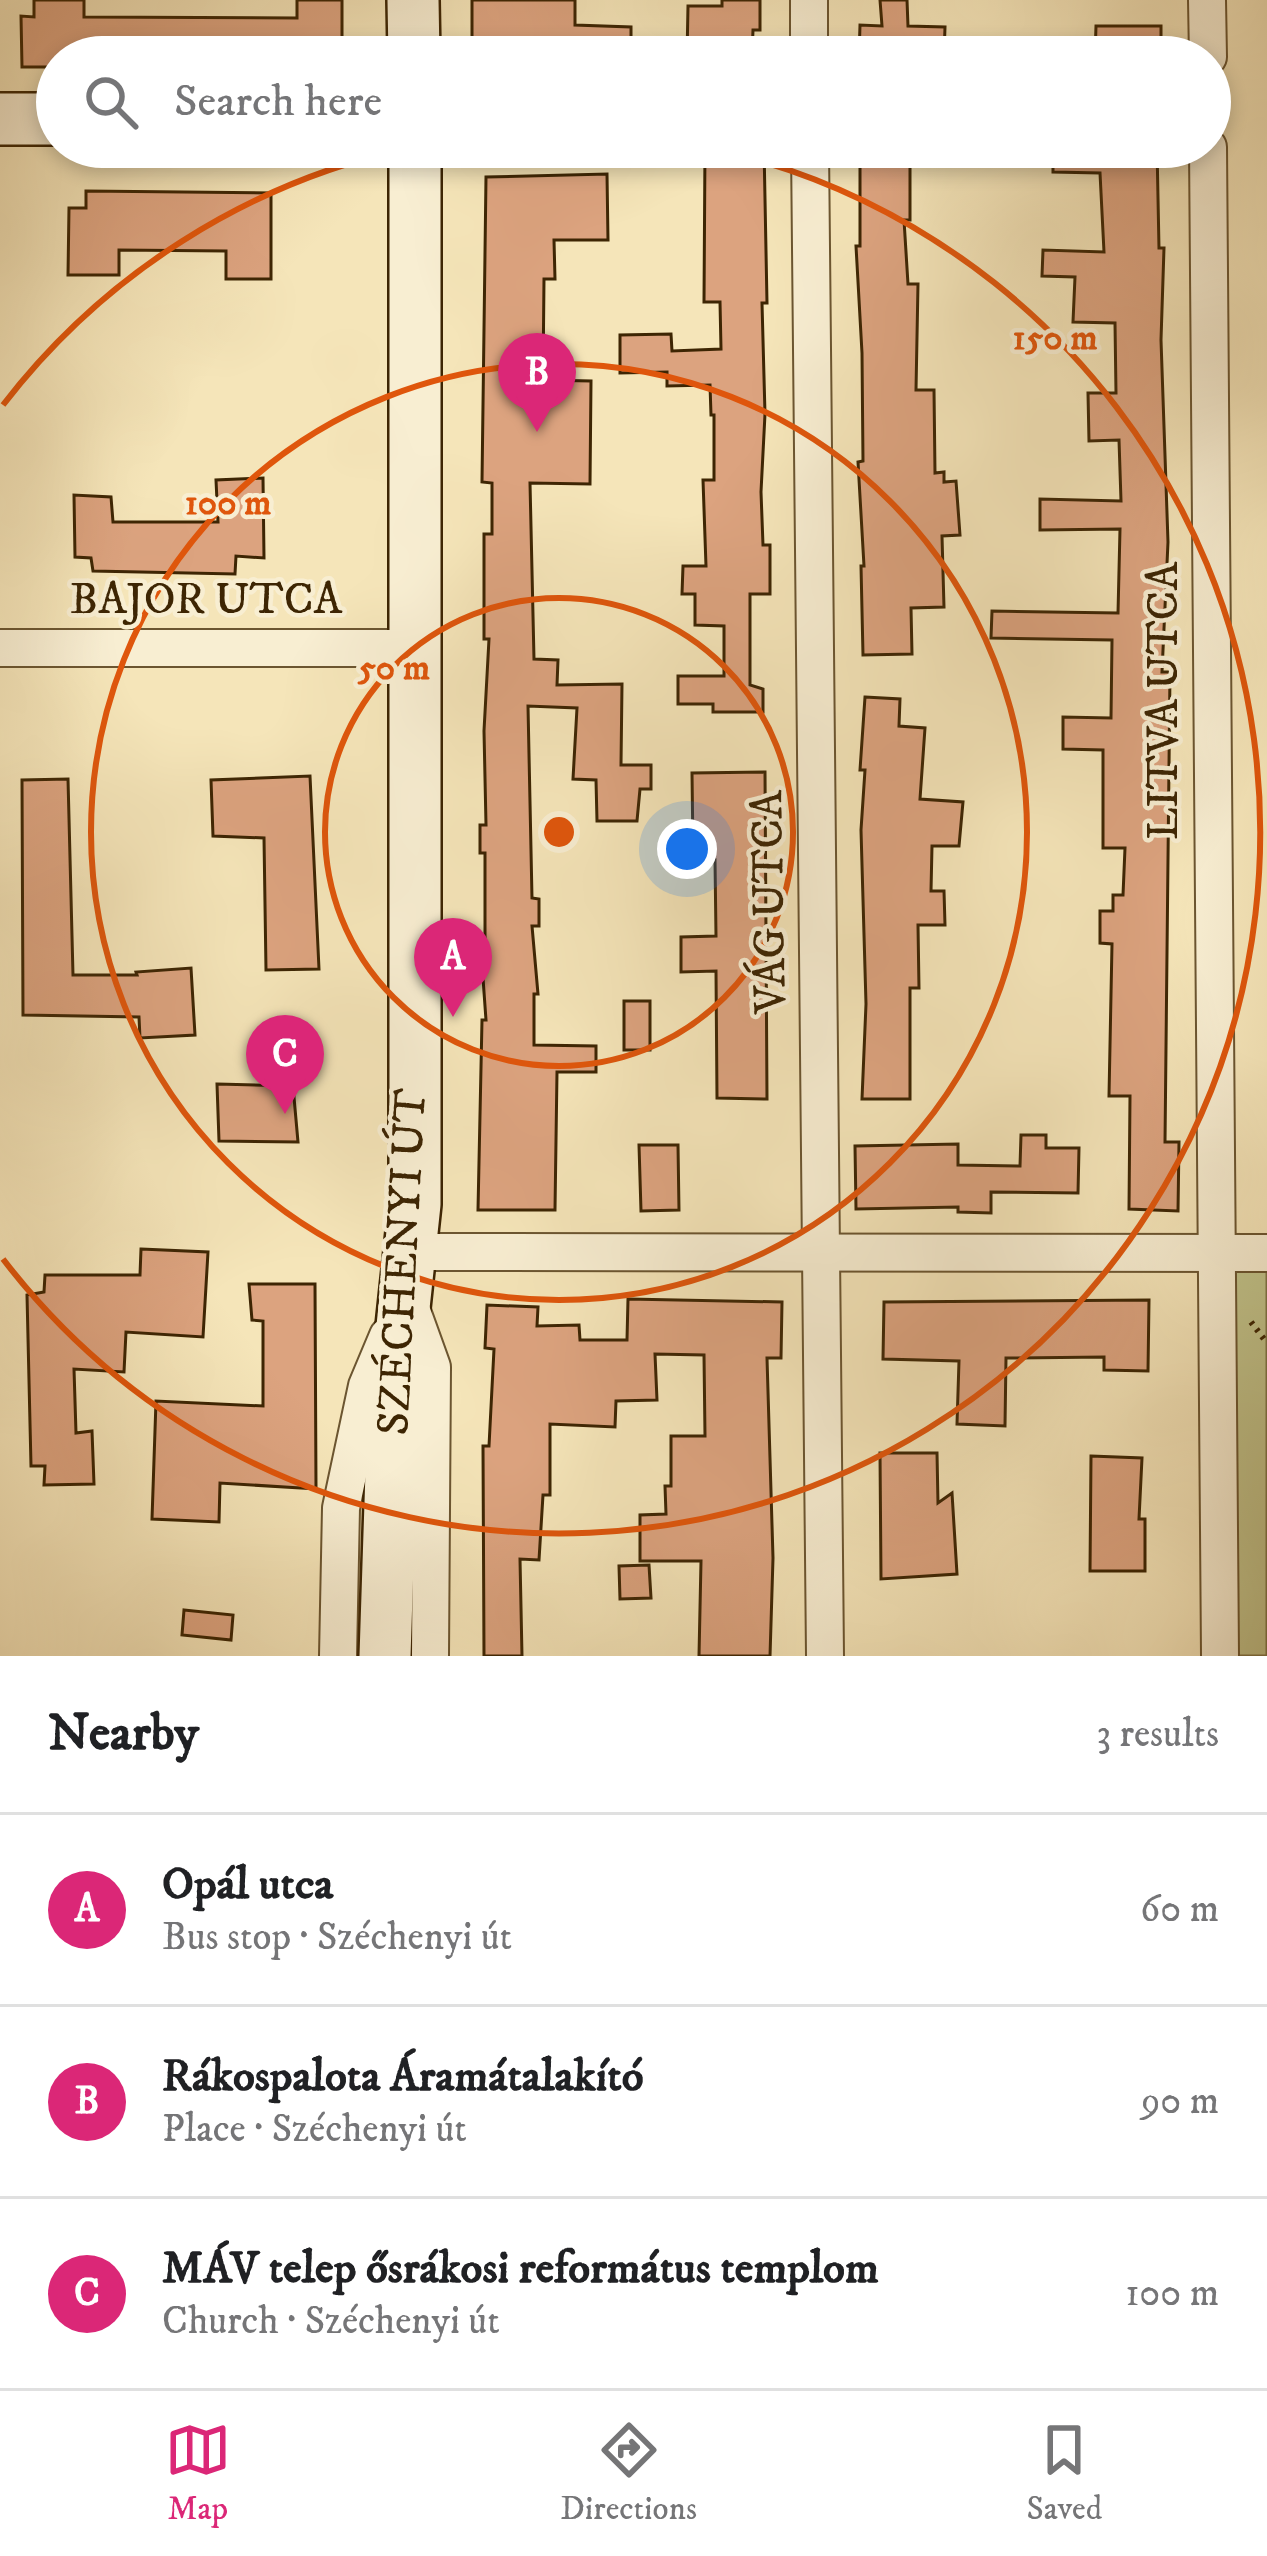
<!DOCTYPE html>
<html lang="en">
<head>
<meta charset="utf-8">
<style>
  :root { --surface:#fff; --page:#f2f2f2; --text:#202124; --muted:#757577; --line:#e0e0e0; --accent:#db2777 }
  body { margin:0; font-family:"IM FELL DW Pica",serif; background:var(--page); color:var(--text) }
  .you { position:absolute; left:687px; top:849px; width:42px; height:42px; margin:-30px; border:9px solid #fff; border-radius:50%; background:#1a73e8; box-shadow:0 0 0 18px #1a73e833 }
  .badge { display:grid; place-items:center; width:78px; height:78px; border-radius:50%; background:var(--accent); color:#fff; font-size:39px; font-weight:700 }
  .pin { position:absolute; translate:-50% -99px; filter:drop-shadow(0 3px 6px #0008) }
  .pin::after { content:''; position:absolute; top:63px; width:42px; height:36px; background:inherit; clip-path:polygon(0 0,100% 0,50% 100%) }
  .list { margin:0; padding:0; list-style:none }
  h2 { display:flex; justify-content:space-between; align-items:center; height:156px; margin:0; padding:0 48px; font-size:51px }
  h2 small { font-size:39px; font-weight:400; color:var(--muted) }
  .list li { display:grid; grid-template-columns:78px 1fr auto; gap:36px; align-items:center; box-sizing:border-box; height:192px; padding:0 48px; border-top:3px solid var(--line) }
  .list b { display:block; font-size:45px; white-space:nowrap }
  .list p { margin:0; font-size:39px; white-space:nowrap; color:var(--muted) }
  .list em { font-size:39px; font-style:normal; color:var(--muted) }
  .icon { flex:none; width:66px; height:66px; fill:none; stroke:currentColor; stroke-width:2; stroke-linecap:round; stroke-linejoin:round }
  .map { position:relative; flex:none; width:1267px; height:1656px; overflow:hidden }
  .search { position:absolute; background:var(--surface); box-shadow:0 6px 18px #0003; left:36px; right:36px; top:36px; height:132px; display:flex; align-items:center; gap:30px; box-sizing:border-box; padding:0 42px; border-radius:66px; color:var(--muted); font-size:45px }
  .sheet { height:732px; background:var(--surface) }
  nav { display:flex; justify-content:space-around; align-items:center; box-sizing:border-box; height:168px; border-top:3px solid var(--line); background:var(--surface); font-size:33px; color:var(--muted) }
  nav a { display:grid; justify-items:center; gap:6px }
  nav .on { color:var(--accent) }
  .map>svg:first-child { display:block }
</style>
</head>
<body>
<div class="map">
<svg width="1267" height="1656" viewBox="0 0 1267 1656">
  <rect width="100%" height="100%" fill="#f5e5b9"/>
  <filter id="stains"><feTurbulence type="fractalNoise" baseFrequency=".00167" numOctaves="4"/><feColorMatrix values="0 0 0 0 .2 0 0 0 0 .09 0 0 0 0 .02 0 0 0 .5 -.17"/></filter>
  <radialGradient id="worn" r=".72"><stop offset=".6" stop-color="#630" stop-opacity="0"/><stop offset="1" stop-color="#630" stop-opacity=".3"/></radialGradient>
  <polygon fill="#c1c38b" stroke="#7f7447" stroke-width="3" points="1267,1263 1267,1656 1232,1656 1225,1264"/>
  <g fill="#dca37f" stroke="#3d2503" stroke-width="3">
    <polygon points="34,0 84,0 84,17 297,18 297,0 342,0 342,55 57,57 57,67 22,67 21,16 34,17"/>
    <polygon points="472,0 575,0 575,25 631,27 631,51 574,50 574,57 472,57"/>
    <polygon points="722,0 760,0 760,30 753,30 752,57 687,57 688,6 722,6"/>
    <polygon points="880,0 907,0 908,26 945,27 944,57 859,57 860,25 882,26"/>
    <polygon points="1096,26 1161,26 1161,57 1095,57"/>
    <polygon points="705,147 764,147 767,303 762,303 765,414 761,492 763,545 770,545 770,594 750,594 750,685 763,689 763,712 713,712 713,704 678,704 678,676 724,676 724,626 695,625 695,594 682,594 683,566 706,566 703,480 714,480 714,415 711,415 710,385 667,386 667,372 620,373 620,335 671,334 672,351 721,349 720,302 704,302"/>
    <polygon points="860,147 910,147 910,220 904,220 908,284 918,284 916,390 934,390 935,473 944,472 944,482 956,481 960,535 942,536 944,607 911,608 912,654 863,655 861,566 864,566 858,462 863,461 862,353 856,246 860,246"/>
    <polygon points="1053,147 1157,147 1159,248 1164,248 1161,340 1168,542 1162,672 1170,672 1165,1142 1179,1142 1178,1211 1129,1209 1130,1096 1109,1096 1112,944 1100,943 1100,911 1113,911 1113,895 1123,895 1125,848 1103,848 1103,750 1063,749 1063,717 1111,718 1112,640 991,638 992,611 1118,613 1120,529 1040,530 1040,499 1121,501 1119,440 1089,441 1088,393 1116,393 1115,323 1073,322 1075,277 1042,276 1043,250 1104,252 1100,173 1053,172"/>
    <polygon points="607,174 608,240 554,240 555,279 544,279 543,380 591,381 590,484 530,483 534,659 558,660 557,685 622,684 621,765 651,765 651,789 640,789 637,821 597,821 596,780 573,779 577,708 528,706 532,898 539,899 539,926 532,926 538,994 534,994 534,1045 596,1046 596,1072 557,1072 555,1210 478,1210 482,1020 486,1020 481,950 485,950 485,853 480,853 480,825 486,825 484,731 489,639 484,639 484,534 492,534 492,483 482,482 486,177"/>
    <polygon points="86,191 271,193 271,279 226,279 226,251 119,250 119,275 68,275 69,208 86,208"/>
    <polygon points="263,478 264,558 236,556 235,574 93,571 91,558 75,557 74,495 111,497 113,522 218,522 216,480"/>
    <polygon points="865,697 900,699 899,726 925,728 920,799 963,802 959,846 932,846 931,891 944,891 945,925 918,925 919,988 910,988 910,1099 862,1099 866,1004 861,830 865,770 860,770"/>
    <polygon points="765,772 767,1099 717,1098 716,971 681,972 681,937 716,936 715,860 707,861 706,850 693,850 692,773"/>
    <polygon points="310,776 319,969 266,970 264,838 213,836 211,780"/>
    <polygon points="68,779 73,975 137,975 136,972 191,968 195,1035 140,1038 139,1017 23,1015 22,780"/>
    <rect x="624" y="1001" width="26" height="49"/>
    <polygon points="217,1084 293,1086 298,1142 219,1141"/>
    <polygon points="1021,1135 1046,1135 1046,1148 1079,1148 1078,1193 991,1192 991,1213 958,1212 958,1207 856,1209 855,1146 958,1144 958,1165 1020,1166"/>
    <polygon points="639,1145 678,1145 679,1210 641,1211"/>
    <polygon points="141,1249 208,1252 203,1337 126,1332 124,1372 74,1369 76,1433 92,1431 94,1484 44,1485 45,1466 31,1466 27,1295 44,1292 45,1275 140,1275"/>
    <polygon points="249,1284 315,1284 316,1489 220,1483 219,1522 152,1519 156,1401 263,1406 263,1321 252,1320"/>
    <polygon points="628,1299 782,1302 781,1358 767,1358 773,1558 770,1656 699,1656 701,1561 640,1561 640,1515 666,1514 665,1486 671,1486 671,1436 705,1436 704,1355 655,1354 657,1400 616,1401 615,1427 550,1424 550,1495 543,1495 539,1560 520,1559 522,1656 484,1656 483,1446 489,1446 494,1349 485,1348 487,1305 538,1307 537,1326 579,1325 580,1340 627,1340"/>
    <polygon points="1149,1300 1148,1371 1104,1370 1104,1357 1006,1358 1005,1426 957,1424 959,1361 883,1359 884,1302"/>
    <polygon points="880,1453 937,1453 938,1503 952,1493 957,1574 881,1579"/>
    <polygon points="1091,1456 1142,1458 1139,1519 1145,1519 1145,1571 1090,1571"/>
    <polygon points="649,1565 651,1598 620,1599 619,1566"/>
    <polygon points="184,1610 233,1615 231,1640 182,1635"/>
  </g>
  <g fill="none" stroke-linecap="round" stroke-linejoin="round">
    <g stroke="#6b5530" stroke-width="40">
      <g id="street">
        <polyline points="809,0 809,57"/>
        <polyline points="1207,0 1208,57"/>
        <polyline points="810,147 825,1656"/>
        <polyline points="1208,147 1220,1656"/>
        <polyline points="0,648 413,648"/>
        <polyline points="412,1252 1267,1253"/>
        <polyline points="409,1303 432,1367 430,1656"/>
        <polyline points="338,1656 341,1508 367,1386 388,1336"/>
      </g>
    </g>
    <g stroke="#3d2503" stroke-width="56">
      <g id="secondary">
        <polyline points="413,0 414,57"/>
        <polyline points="0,119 57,119"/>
        <polyline points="385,1656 393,1411 415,1204 415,147"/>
      </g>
    </g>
    <polyline stroke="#3d2503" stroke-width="6" stroke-dasharray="3 6" stroke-linecap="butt" points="1251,1322 1267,1343"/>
    <use href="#street" stroke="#f8eed2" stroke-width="36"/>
    <use href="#secondary" stroke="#f8eed2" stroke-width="51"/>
  </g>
  <g fill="none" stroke="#df560c" stroke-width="6">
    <circle cx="559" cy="832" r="234"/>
    <circle cx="559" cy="832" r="468"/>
    <path d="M3 405A701 701 0 0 1 407 148M711 148A701 701 0 1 1 3 1259"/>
  </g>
  <g text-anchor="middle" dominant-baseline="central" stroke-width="9" stroke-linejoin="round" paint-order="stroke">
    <g font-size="45" fill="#3d2503" stroke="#f8eed2">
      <text x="206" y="600">BAJOR UTCA</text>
      <text transform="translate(1164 701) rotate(-90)">LITVA UTCA</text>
      <text transform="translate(770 902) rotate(-91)">VÁG UTCA</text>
      <text transform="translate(403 1262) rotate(-87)">SZÉCHENYI ÚT</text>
    </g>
  </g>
  <circle cx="559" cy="832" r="18" fill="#df560c" stroke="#f8eed2" stroke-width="6"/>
  <g font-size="36" text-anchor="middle" font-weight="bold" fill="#df560c" stroke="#f8eed2" stroke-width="9" stroke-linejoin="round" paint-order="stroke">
    <text x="1055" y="349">150 m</text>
    <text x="228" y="514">100 m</text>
    <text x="394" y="679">50 m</text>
  </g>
  <rect width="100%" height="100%" filter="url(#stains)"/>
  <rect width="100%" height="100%" fill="url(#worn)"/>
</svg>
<div class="you"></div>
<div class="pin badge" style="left:453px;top:1017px">A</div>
<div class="pin badge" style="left:537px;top:432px">B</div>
<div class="pin badge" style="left:285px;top:1114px">C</div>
<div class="search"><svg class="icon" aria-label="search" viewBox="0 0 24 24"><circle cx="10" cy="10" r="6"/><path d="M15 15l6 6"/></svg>Search here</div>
</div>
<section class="sheet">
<h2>Nearby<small>3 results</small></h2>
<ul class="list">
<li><span class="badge">A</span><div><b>Opál utca</b><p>Bus stop · Széchenyi út</p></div><em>60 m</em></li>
<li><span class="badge">B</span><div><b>Rákospalota Áramátalakító</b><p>Place · Széchenyi út</p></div><em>90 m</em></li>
<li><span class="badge">C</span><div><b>MÁV telep ősrákosi református templom</b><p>Church · Széchenyi út</p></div><em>100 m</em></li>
</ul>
</section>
<nav>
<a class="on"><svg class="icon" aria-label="map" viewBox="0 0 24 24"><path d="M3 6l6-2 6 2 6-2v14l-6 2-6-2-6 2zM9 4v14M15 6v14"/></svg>Map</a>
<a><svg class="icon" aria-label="directions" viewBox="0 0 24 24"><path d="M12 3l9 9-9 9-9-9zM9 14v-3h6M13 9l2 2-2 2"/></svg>Directions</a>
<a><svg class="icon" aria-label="saved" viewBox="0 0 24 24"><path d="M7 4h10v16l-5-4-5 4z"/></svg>Saved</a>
</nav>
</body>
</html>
